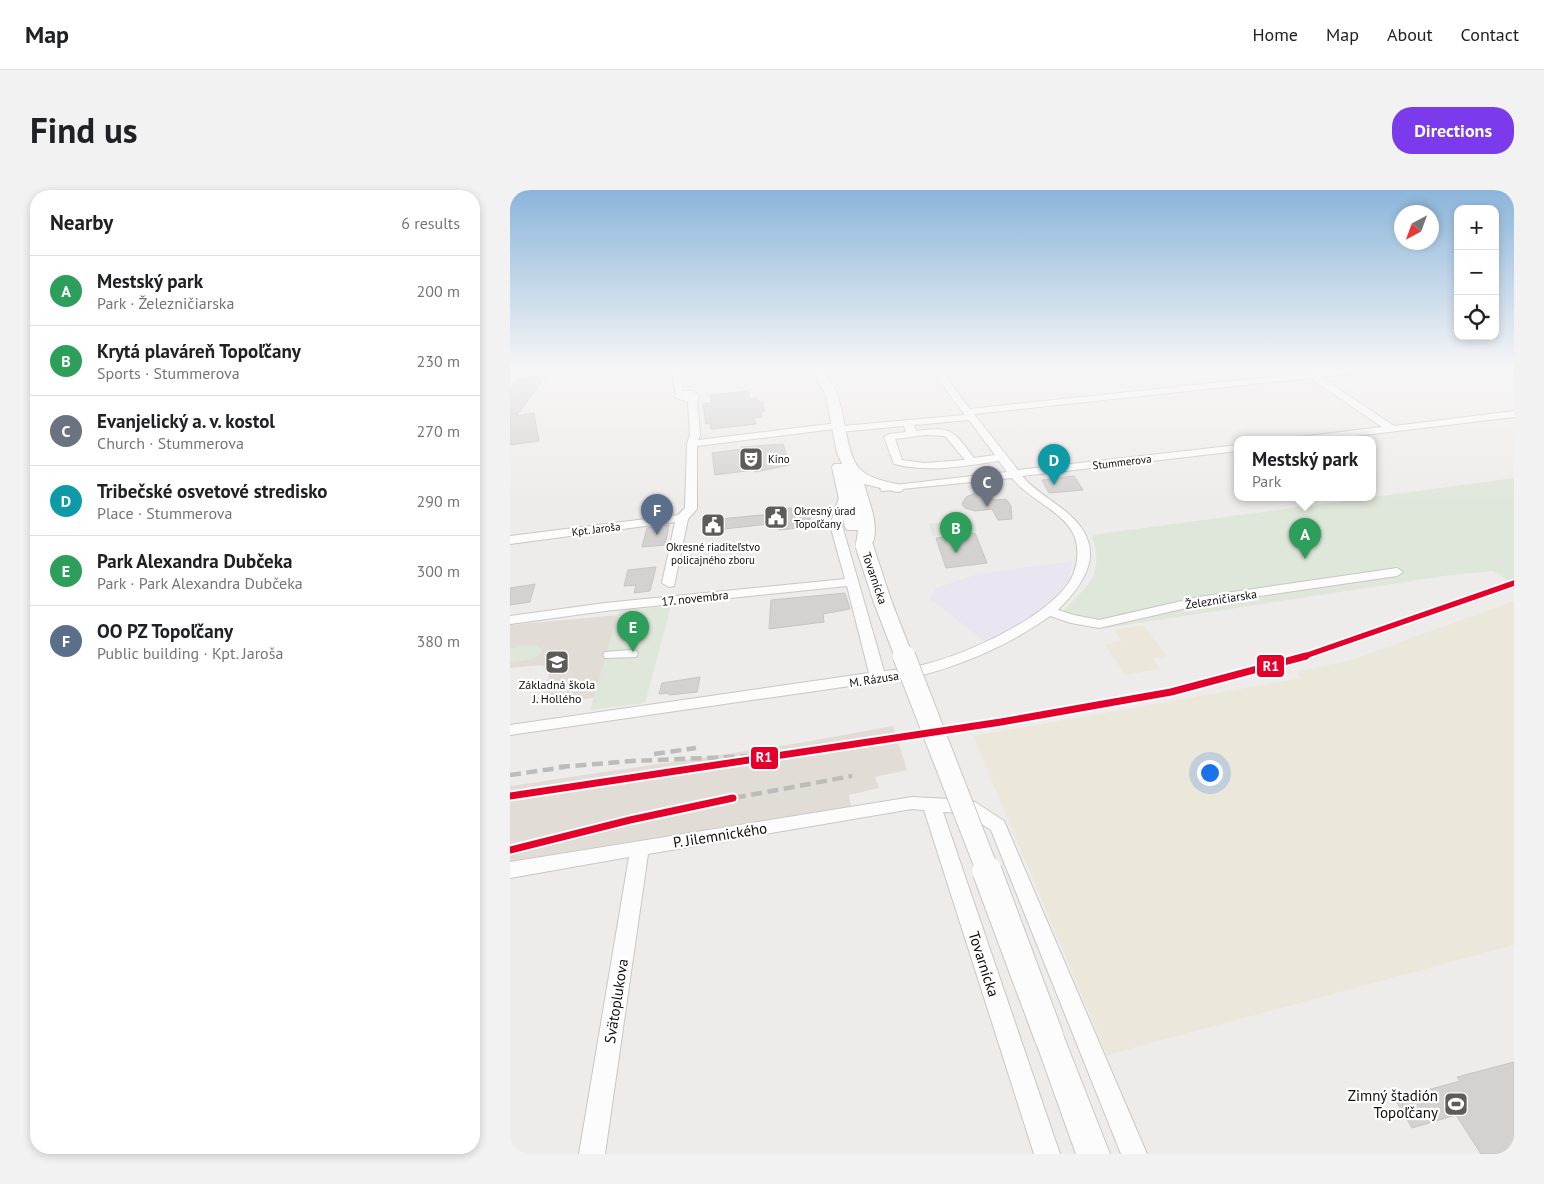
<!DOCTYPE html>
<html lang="en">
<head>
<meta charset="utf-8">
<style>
  :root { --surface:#fff; --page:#f2f2f2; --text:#202124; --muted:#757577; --line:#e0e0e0; --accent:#7c3aed }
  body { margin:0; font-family:"PT Sans",sans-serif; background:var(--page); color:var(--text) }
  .controls { position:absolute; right:15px; top:15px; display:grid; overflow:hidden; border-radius:10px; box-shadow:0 2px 8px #0003 }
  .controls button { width:45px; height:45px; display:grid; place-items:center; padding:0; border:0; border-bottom:1px solid var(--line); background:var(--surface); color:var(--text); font:25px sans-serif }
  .compass { position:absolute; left:884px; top:15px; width:45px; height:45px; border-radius:50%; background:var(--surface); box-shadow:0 2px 8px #0003; rotate:221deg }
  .you { position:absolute; left:699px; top:582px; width:18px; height:18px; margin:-12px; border:4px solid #fff; border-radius:50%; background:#1a73e8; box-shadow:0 0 0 8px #1a73e833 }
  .badge { display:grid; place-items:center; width:32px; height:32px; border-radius:50%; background:var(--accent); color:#fff; font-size:16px; font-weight:700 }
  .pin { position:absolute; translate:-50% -41px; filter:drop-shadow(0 1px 2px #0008) }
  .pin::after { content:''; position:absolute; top:26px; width:18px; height:15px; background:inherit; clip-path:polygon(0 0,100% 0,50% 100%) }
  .popup { position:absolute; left:724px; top:246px; width:142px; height:65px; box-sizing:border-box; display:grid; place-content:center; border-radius:10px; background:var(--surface); filter:drop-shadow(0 1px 4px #0005); font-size:16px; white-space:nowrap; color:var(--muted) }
  .popup b { font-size:19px; color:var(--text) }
  .popup::after { content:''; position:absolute; left:50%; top:100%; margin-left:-10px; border:10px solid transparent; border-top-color:var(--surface) }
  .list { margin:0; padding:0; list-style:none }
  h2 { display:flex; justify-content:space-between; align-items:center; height:65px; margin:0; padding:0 20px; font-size:21px }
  h2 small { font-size:16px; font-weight:400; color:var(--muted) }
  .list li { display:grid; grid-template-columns:32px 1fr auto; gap:15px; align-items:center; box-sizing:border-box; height:70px; padding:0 20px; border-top:1px solid var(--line) }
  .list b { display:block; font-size:19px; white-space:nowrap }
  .list p { margin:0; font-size:16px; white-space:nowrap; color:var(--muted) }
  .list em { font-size:16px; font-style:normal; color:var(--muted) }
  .icon { flex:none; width:28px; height:28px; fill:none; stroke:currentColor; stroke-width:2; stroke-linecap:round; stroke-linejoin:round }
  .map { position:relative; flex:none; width:1004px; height:964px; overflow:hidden; border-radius:20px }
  header { display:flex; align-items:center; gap:30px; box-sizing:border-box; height:70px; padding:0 25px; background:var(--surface); border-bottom:1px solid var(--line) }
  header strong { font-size:24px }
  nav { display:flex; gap:28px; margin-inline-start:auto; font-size:18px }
  .intro { display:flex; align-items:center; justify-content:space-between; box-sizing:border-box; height:120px; padding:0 30px }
  h1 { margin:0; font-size:35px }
  .button { padding:12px 22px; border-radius:20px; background:var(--accent); color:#fff; font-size:18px; font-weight:700 }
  main { display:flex; gap:30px; padding:0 30px }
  aside { flex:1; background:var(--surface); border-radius:20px; box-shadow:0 2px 8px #0003 }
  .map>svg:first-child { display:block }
</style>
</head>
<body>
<header>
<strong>Map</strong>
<nav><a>Home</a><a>Map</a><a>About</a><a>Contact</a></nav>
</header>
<div class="intro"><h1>Find us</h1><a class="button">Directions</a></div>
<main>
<aside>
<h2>Nearby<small>6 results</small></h2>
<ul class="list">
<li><span class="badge" style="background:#2e9e5b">A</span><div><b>Mestský park</b><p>Park · Železničiarska</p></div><em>200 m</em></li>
<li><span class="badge" style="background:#2e9e5b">B</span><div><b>Krytá plaváreň Topoľčany</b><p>Sports · Stummerova</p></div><em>230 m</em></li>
<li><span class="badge" style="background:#6b7280">C</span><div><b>Evanjelický a. v. kostol</b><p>Church · Stummerova</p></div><em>270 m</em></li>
<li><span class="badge" style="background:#0f9aa8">D</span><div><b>Tribečské osvetové stredisko</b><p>Place · Stummerova</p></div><em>290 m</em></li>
<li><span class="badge" style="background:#2e9e5b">E</span><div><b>Park Alexandra Dubčeka</b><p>Park · Park Alexandra Dubčeka</p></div><em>300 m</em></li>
<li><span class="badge" style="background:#5c6f8a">F</span><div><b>OO PZ Topoľčany</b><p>Public building · Kpt. Jaroša</p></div><em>380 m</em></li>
</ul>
</aside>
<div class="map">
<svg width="1004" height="964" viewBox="0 0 1004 964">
  <rect width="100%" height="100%" fill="#eeecea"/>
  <polygon fill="#e9e5f1" points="563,371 558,390 542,412 512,433 477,453 419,408 426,398 468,384"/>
  <g fill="#ece7db">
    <polygon points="1004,411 1004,755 597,865 463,546 791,488 787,482 841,470"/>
    <polygon points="633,435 657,466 643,469 650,479 616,485 594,454 612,451 604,440"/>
  </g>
  <g fill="#e2dcd6">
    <polygon points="108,425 84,508 28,513 39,486 38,479 31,475 0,478 0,435"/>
    <polygon points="383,536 397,580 365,587 369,598 339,605 341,616 0,671 0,596 289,553"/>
  </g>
  <g fill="#dfe6da">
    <path d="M 1004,288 L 1004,389 L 999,391 L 983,381 L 940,385 L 596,438 L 552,422 C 578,395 595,385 582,345 Z"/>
    <polygon points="463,329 467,341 423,346 419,334"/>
    <polygon points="161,416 135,513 80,520 109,421"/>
    <polygon points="8,456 27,456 31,459 31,464 19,470 0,473 0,459"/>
  </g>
  <g fill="#d3d2d1" stroke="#c6c4c5">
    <polygon points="36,186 6,226 24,223 29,251 0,255 0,199 5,191 19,187"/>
    <polygon points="238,201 240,209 247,208 248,212 252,211 255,221 251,222 252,227 244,228 246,234 201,239 200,233 196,234 193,214 202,213 200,205"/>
    <polygon points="273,254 280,275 245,282 243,280 205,285 202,263 232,259 231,257"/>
    <polygon points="564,286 573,300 539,303 532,290"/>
    <polygon points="468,302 469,305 486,310 496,309 501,316 502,329 488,330 482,319 465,321 455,318 452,314 456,307"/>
    <polygon points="282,318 282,322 299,320 300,330 288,331 288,338 269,340 267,333 197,341 199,330 262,324 262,320"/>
    <polygon points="159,335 155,355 132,357 137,338"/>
    <polygon points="465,343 477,373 436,378 426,348"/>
    <polygon points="146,377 140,401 124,403 126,395 114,396 118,380"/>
    <polygon points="25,394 20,412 0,415 0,398"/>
    <polygon points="335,403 340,419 313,424 314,432 259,439 261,410"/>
    <polygon points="190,487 187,502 159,505 159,503 149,504 152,493"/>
    <polygon points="1004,872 1004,964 971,964 946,925 902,938 885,909 950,891 947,887"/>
  </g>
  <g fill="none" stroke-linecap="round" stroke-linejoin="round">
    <g stroke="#c8c7c5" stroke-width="2">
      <g id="minor">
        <path d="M 161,178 L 169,178 L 173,201 L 183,201 L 190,206 L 187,209 L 190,245 L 188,250 L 327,233 L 332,236 L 455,225 L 420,178 L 429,178 L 460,219 L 796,183 L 800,181 L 876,178 L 872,181 L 811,187 L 884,236 L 1004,221 L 1004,227 L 812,250 L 784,250 L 789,247 L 872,237 L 800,188 L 464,224 L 508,280 L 728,255 L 728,261 L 512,286 C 524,300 540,309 554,320 C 597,354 581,387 548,420 L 564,425 L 589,430 L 689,407 L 887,378 L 893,382 L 887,386 L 689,415 L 589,438 L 561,433 L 540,426 C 501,454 455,474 409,486 L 0,545 L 0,535 L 359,483 L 337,396 L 95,421 L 0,434 L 0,426 L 95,413 L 335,389 L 320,335 L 331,302 L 339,302 L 341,304 L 332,335 L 374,481 C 385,480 397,479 408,476 C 453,466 529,432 557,395 C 567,382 570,363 565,348 C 557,323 518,309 502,288 L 372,301 L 370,299 L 376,296 L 497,282 L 489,271 C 453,276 420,283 384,274 L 374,247 L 379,244 L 396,242 L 394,236 L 329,242 L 324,239 L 187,256 L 187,319 L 178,329 L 164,396 L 159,397 L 152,393 L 165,332 L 0,354 L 0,346 L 168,325 L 175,318 L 177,254 L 180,245 L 178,212 L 164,207 L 166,205 ZM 459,230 L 485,265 L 464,268 C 443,240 442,236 406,241 L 404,235 ZM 416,245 L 435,246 L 455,270 L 414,273 L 392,270 L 385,249 Z"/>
        <polygon points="121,460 126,461 128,464 126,467 95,468 93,465 95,462"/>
        <polygon points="402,607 459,610 465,612 494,631 637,964 611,964 481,640 455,623 433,622 550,964 524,964 414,620 402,619 138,664 95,964 69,964 119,667 0,688 0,672"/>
      </g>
    </g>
    <g stroke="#c8c7c5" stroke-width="2">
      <g id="major">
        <path d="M 298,178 L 309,178 C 316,186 323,194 327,204 C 335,223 336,269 352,281 C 363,290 379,292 392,295 L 394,298 L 392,301 L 387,302 L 354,294 C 359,312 372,341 360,358 L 348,358 L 346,355 L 348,340 L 337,340 L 335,337 L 322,277 L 324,274 L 332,274 L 327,263 L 316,206 L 312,198 Z"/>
        <polygon points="539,833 550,837 600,964 566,964 524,847 528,837"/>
      </g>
    </g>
    <use href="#minor" fill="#fcfcfc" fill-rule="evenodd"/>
    <use href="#major" fill="#fcfcfc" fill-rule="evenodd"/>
    <g stroke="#bcbcba" stroke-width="4.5" stroke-dasharray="11 5.5" stroke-linecap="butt">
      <polyline points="144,564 186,558"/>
      <polyline points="49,577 122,571 245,566"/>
      <polyline points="0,585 55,577"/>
      <polyline points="0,660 191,614 342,586"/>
    </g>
    <g stroke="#c8c7c5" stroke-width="19" stroke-linecap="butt">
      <polyline id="major-bridge-far2" points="354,355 372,410 394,467"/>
    </g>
    <g stroke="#c8c7c5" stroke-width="24" stroke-linecap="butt">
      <polyline id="major-bridge-far1" points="394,466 478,682"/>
    </g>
    <g stroke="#c8c7c5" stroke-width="31" stroke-linecap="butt">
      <polyline id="major-bridge" points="477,681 539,847"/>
    </g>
    <use href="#major-bridge-far2" stroke="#fcfcfc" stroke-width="17"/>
    <use href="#major-bridge-far1" stroke="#fcfcfc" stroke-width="22"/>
    <use href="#major-bridge" stroke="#fcfcfc" stroke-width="29"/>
    <g stroke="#fff" stroke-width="9">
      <polyline id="rail-1-far1" points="792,467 1004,393"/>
    </g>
    <g stroke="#fff" stroke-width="11">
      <g id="rail-1">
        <polyline points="0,606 491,532 661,502 796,466"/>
        <polyline points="0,660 120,630 223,608"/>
      </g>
    </g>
    <use href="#rail-1-far1" stroke="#e4002b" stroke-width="5.5"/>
    <use href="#rail-1" stroke="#e4002b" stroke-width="7"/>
  </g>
  <linearGradient id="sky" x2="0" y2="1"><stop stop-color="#8bb5db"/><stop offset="0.57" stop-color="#f7f6f6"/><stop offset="1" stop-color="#f7f6f6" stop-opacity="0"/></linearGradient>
  <rect width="1004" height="313" fill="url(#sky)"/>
  <defs>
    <g id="theatre-square" transform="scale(1.25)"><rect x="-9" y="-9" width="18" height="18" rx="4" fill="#5e5c5a" stroke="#fff"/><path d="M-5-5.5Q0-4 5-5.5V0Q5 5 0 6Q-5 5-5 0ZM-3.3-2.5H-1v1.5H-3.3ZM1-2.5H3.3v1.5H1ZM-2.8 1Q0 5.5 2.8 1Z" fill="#fff"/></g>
    <g id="civic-square" transform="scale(1.25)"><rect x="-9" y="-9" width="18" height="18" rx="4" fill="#5e5c5a" stroke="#fff"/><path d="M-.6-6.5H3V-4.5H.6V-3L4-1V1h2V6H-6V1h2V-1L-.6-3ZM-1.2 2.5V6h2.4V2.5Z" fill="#fff"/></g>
    <g id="school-square" transform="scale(1.25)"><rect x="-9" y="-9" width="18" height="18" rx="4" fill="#5e5c5a" stroke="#fff"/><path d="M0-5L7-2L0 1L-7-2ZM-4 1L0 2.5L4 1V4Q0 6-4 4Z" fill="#fff"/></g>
    <g id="stadium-square" transform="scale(1.25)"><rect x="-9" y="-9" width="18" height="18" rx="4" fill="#5e5c5a" stroke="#fff"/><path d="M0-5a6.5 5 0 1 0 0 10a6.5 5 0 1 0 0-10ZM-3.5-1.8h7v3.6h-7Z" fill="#fff"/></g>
  </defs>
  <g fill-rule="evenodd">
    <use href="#theatre-square" x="241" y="269"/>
    <use href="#civic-square" x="266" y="327"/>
    <use href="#civic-square" x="203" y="335"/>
    <use href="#school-square" x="47" y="472"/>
    <use href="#stadium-square" x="946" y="914"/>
  </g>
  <g text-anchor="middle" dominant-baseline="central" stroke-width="4.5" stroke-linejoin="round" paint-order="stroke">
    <g font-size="11" fill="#100e0d" stroke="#fff" text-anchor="start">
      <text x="258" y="269">Kino</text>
      <text x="284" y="321">Okresný úrad<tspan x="284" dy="13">Topoľčany</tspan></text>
      <text x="203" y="357" text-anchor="middle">Okresné riaditeľstvo<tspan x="203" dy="13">policajného zboru</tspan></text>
    </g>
    <g font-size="11" fill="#100e0d" stroke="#fff">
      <text transform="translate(612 272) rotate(-7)">Stummerova</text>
      <text transform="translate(86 339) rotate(-7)">Kpt. Jaroša</text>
    </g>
    <g font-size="12" fill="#100e0d" stroke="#fff">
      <text transform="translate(365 388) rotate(71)">Tovarnícka</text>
      <text transform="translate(185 408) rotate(-6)">17. novembra</text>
      <text transform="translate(711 409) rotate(-9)">Železničiarska</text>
      <text transform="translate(364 489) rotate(-9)">M. Rázusa</text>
    </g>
    <g font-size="12" fill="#100e0d" stroke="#fff">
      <text x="47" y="494">Základná škola<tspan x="47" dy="14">J. Hollého</tspan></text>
    </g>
    <g font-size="15" fill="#100e0d" stroke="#fff">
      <text transform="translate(210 645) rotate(-9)">P. Jilemnického</text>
      <text transform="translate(474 774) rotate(72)">Tovarnícka</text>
      <text transform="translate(106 811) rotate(-81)">Svätoplukova</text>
    </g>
    <g font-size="15" fill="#100e0d" stroke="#fff" text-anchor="end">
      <text x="928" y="905">Zimný štadión<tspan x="928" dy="17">Topoľčany</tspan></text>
    </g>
  </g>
  <g stroke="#fff" stroke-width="2">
    <rect x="746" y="464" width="29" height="24" rx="5" fill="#e4002b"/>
    <rect x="240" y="556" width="29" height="24" rx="5" fill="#e4002b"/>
  </g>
  <g font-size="14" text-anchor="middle" font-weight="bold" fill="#fff">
    <text x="761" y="481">R1</text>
    <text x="254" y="572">R1</text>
  </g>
</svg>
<div class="controls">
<button>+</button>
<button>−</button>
<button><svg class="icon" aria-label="locate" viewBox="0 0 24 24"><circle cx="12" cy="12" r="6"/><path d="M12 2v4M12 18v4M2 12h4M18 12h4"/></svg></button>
</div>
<svg class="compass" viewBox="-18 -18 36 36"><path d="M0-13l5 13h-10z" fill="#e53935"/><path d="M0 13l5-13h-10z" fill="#757577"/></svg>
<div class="you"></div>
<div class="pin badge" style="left:795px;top:369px;background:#2e9e5b">A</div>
<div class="popup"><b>Mestský park</b>Park</div>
<div class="pin badge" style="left:446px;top:363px;background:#2e9e5b">B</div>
<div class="pin badge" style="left:477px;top:317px;background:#6b7280">C</div>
<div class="pin badge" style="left:544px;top:295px;background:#0f9aa8">D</div>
<div class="pin badge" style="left:123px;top:462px;background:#2e9e5b">E</div>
<div class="pin badge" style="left:147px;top:345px;background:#5c6f8a">F</div>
</div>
</main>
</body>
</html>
